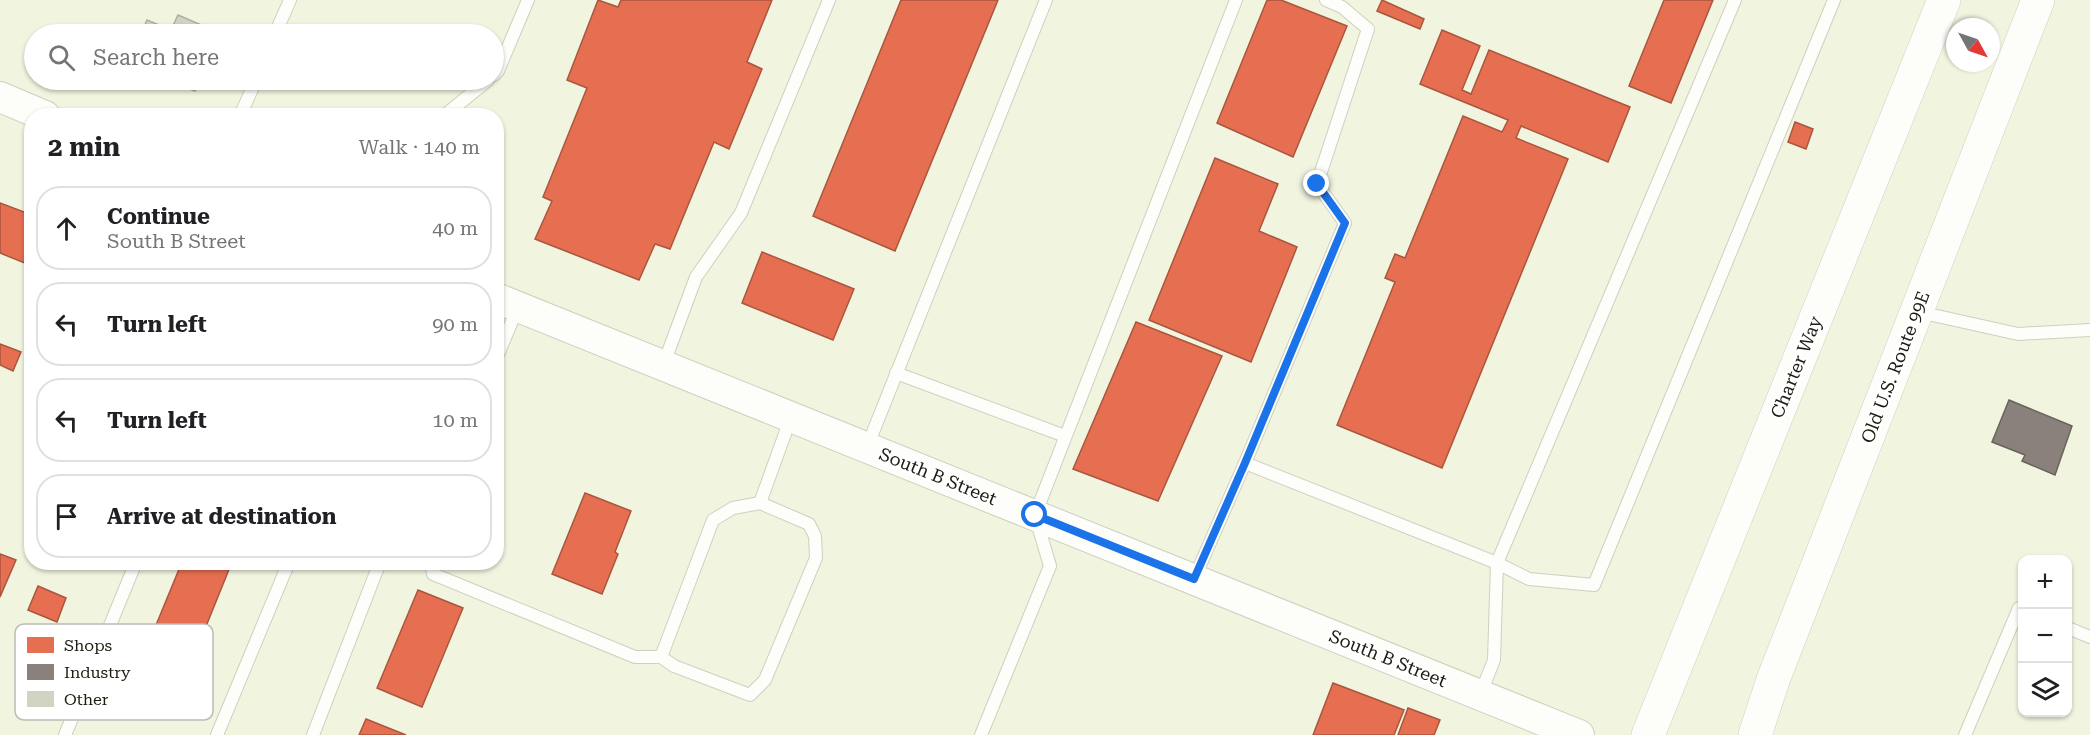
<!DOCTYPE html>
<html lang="en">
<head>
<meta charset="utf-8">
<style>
  :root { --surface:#fff; --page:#f2f2f2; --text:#202124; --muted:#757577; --line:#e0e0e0 }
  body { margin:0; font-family:"Roboto Serif",serif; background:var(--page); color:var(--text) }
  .controls { position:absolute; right:18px; bottom:18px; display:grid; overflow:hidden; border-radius:12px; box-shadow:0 2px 4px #0004 }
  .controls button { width:54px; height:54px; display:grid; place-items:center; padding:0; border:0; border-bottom:2px solid var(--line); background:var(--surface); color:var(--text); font:30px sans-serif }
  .compass { position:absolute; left:1946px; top:18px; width:54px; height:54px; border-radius:50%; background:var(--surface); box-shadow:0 2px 4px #0004; rotate:130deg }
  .stop { position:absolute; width:18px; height:18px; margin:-14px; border:4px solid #1a73e8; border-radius:50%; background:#fff }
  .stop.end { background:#1a73e8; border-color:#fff; box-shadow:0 2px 6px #0008 }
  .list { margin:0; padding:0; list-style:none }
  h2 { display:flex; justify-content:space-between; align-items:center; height:78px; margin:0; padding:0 24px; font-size:26px }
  h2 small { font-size:20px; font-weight:400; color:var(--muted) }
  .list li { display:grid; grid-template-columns:39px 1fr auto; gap:18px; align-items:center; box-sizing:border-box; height:84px; margin:0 12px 12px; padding:0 12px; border:2px solid var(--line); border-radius:24px }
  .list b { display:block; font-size:22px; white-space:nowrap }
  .list p { margin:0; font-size:20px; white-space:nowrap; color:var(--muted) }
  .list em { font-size:20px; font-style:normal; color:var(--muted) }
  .icon { flex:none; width:33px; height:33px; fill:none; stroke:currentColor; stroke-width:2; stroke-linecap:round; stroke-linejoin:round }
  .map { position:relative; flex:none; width:2090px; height:735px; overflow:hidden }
  .search { position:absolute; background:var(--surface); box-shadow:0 2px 4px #0004; left:24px; top:24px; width:480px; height:66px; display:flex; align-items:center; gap:15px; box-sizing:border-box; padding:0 21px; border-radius:33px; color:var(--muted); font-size:22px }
  .panel { position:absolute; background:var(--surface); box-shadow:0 2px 4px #0004; left:24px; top:108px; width:480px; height:462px; border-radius:24px }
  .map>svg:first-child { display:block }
</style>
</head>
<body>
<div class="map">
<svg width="2090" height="735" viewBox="0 0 2090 735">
  <rect width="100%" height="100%" fill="#f1f4df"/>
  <g fill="#e76f51" stroke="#aa563e" stroke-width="1.5">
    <polygon points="598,0 618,7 621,0 772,0 747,62 762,69 729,149 714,142 670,249 655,244 639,280 535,239 552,201 543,197 587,88 567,80"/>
    <polygon points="901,0 998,0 895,251 813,216"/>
    <polygon points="1267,0 1281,0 1347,26 1293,157 1217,123"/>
    <polygon points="1382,0 1424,19 1420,29 1377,11"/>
    <polygon points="1664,0 1713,0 1671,103 1629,86"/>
    <polygon points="1442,30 1480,46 1462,90 1471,94 1489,50 1630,107 1608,162 1521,126 1516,138 1568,159 1442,468 1337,425 1395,282 1385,278 1395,254 1405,258 1463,116 1502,132 1508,120 1420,84"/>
    <polygon points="1795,122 1813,129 1806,149 1788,142"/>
    <polygon points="1215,158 1278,184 1259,231 1297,247 1251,362 1149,320"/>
    <polygon points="0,203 32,215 32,266 0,253"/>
    <polygon points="762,252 854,289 833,340 742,303"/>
    <polygon points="1136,322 1222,356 1158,501 1073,469"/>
    <polygon points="0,344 21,352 13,371 0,365"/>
    <polygon points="585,493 631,511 615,552 618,554 602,594 552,574"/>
    <polygon points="0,554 16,560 0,597"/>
    <polygon points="182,562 232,562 179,693 135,676"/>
    <polygon points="38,586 66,598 57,622 28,610"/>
    <polygon points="418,590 463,608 422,707 377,688"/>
    <polygon points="1333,683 1404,710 1394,735 1313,735"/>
    <polygon points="1408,708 1440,720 1434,735 1398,735"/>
    <polygon points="366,719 406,735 359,735"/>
  </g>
  <polygon fill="#8a817c" stroke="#69635c" stroke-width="1.5" points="2009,400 2072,426 2055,475 2022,461 2025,455 1992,442"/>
  <g fill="#d1d4c3" stroke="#aeb0a0" stroke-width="1.5">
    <polygon points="178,15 220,33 219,34 141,34 147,20 171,30"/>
    <polygon points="166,80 200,80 195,91"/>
  </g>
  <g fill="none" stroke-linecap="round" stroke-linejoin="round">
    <g stroke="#ced0c0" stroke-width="14">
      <g id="service">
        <polyline points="275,34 290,0"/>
        <polyline points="494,75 498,71 528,0"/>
        <polyline points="240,116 256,80"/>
        <polyline points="444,116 488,80"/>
        <polyline points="1919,312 2018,334 2090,330"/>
        <polyline points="496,359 518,307"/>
        <polyline points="663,366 696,277 741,213 829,0"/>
        <polyline points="896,373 1065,436"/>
        <polyline points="867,447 1046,0"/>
        <polyline points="1245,463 1497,563 1529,579 1594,585 1834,0"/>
        <polyline points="760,503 809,524 815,536 816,558 765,680 750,695 674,666 661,657 713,520 733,508 760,503 791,417"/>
        <polyline points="431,562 433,574 635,657 661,657"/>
        <polyline points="1194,579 1245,463 1345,223 1317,184 1368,29 1342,7 1326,0"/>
        <polyline points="2068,628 2090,637"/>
        <polyline points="1480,695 1494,660 1497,563 1735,0"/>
        <polyline points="65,735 136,562"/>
        <polyline points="217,735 289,562"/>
        <polyline points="313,735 380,562"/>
        <polyline points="981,735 1050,566 1035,515 1236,0"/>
        <polyline points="1965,735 2019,608 2022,610"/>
      </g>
    </g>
    <g stroke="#ced0c0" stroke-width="32">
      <g id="tertiary">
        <polyline points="0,97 45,116"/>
        <polyline points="496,298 1579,735"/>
      </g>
    </g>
    <g stroke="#ced0c0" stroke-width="34">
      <g id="primary">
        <polyline points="1648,735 1944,0"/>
        <polyline points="1755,735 1773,680 2038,0"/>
      </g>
    </g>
    <use href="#service" stroke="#fdfdfa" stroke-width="12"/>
    <use href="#tertiary" stroke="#fdfdfa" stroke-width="30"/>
    <use href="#primary" stroke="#fdfdfa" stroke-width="33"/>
  </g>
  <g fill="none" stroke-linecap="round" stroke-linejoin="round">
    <polyline stroke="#1a73e8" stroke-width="8" points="1035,515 1194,579 1245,463 1345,223 1317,184"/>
  </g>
  <g text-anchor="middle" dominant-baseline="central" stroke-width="6" stroke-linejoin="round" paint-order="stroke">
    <g font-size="18" fill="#1b1d10" stroke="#fff">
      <text transform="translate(1796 367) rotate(-68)">Charter Way</text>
      <text transform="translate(1895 367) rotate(-69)">Old U.S. Route 99E</text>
      <text transform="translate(938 476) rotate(22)">South B Street</text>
      <text transform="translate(1388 658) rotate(22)">South B Street</text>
    </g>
  </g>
  <rect x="15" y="624" width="198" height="96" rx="9" fill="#fff" stroke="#bbbbb7" stroke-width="1.5"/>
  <rect x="27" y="637" width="27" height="16" fill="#e76f51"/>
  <rect x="27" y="664" width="27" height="16" fill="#8a817c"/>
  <rect x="27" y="691" width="27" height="16" fill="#d1d4c3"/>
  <g font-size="16" fill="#1b1d10">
    <text x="64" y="651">Shops</text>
    <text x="64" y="678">Industry</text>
    <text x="64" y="705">Other</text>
  </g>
</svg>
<div class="controls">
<button>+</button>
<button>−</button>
<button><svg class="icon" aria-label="layers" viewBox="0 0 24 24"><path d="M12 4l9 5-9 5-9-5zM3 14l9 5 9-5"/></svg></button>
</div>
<svg class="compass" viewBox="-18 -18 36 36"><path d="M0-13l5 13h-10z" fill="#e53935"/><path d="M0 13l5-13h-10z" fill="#757577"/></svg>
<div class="stop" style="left:1035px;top:515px"></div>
<div class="stop end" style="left:1317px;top:184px"></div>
<div class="search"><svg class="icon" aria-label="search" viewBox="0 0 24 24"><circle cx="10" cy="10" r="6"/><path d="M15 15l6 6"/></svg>Search here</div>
<section class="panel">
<h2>2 min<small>Walk · 140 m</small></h2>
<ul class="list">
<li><svg class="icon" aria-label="ahead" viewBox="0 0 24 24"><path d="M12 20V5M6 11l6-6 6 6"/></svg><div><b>Continue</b><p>South B Street</p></div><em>40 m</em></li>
<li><svg class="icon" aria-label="left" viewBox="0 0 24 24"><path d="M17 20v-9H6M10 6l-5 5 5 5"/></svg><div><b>Turn left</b></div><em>90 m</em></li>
<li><svg class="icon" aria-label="left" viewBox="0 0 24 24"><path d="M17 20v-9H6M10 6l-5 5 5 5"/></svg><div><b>Turn left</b></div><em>10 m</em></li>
<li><svg class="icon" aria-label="arrive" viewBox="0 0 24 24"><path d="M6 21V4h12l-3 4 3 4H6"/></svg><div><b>Arrive at destination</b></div></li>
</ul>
</section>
</div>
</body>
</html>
